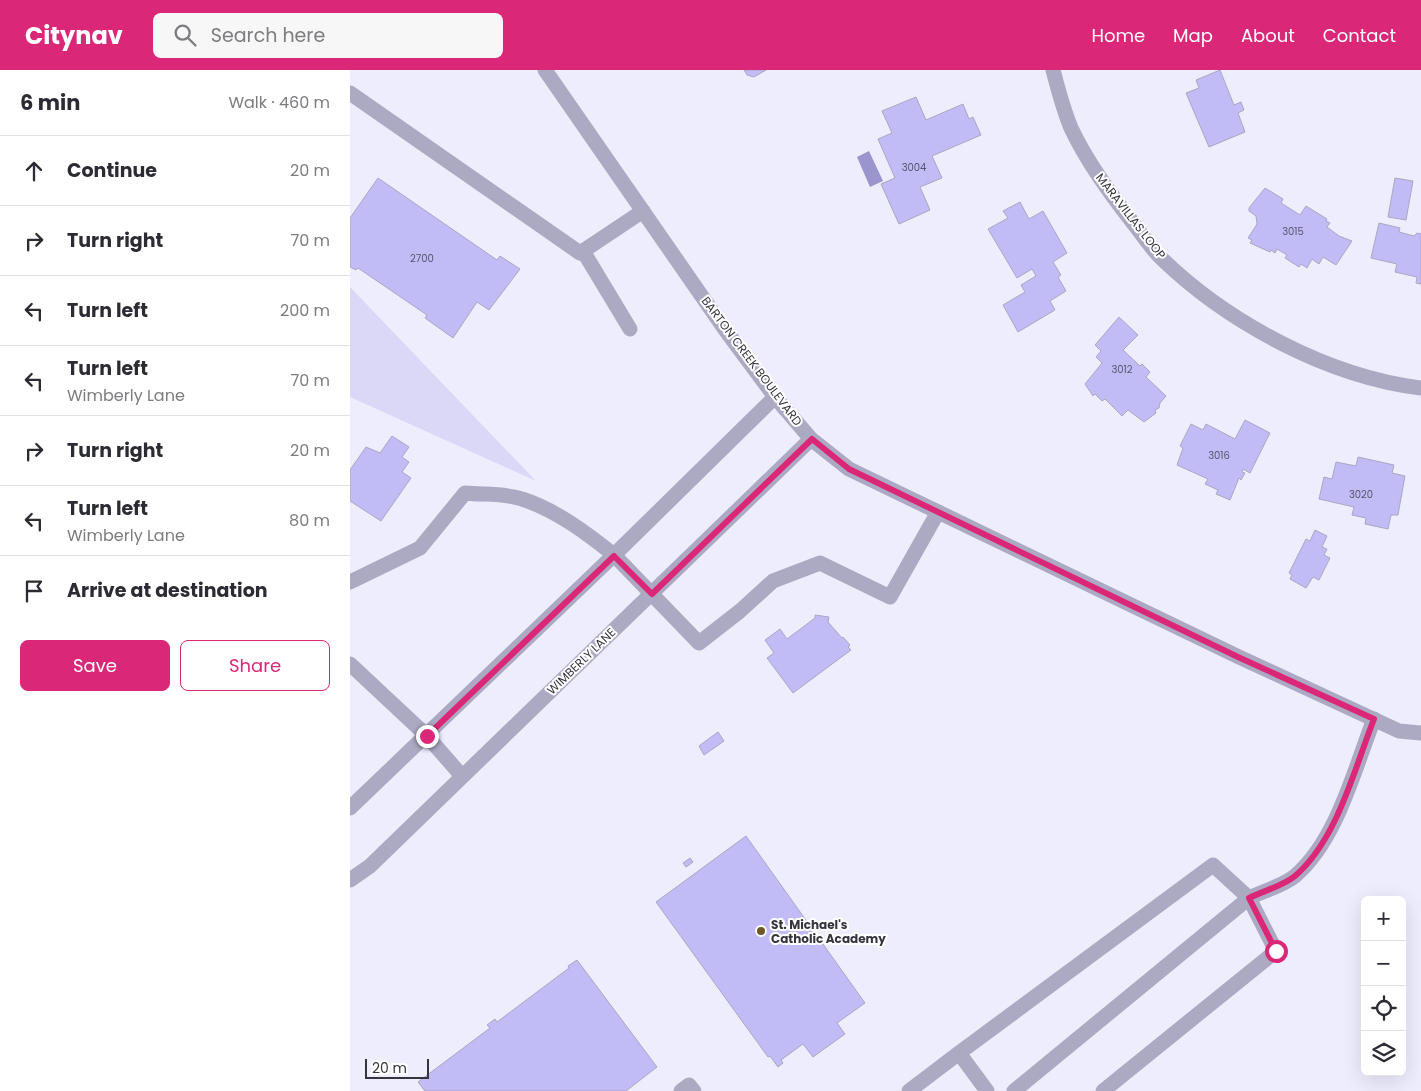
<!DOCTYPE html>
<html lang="en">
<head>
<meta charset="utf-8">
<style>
  :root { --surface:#fff; --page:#f7f7f7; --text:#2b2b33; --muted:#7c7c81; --line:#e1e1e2; --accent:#db2777 }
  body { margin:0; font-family:Poppins,sans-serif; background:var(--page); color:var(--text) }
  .controls { position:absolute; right:15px; bottom:15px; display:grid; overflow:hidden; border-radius:8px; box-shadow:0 5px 20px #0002 }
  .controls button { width:45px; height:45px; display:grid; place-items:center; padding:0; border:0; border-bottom:1px solid var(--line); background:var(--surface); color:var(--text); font:25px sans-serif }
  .scale { position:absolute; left:15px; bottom:12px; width:64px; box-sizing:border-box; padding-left:5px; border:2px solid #34333e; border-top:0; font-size:14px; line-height:18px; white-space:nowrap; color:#34333e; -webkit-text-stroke:4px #fff; paint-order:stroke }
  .stop { position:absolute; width:15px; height:15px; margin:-11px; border:4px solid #db2777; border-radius:50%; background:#fff }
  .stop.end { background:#db2777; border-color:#fff; box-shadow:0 1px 5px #0008 }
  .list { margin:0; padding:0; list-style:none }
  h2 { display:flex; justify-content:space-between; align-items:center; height:65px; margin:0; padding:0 20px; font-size:21px }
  h2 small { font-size:16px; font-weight:400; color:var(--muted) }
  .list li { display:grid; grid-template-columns:32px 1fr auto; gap:15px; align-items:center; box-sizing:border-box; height:70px; padding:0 20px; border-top:1px solid var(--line) }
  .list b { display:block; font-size:19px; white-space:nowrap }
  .list p { margin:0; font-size:16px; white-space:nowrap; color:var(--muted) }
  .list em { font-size:16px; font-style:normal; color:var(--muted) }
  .actions { display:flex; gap:10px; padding:15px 20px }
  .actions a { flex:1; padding:11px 0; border:1px solid var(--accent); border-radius:8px; text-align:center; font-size:18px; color:var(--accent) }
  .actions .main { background:var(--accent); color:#fff }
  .icon { flex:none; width:28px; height:28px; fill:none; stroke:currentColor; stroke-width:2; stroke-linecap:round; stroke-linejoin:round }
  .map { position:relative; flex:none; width:1071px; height:1021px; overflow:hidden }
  header { display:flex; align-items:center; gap:30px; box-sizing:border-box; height:70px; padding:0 25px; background:var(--accent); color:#fff }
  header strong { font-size:24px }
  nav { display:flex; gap:28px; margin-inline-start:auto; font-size:18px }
  .search { width:350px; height:45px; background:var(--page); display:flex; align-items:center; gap:12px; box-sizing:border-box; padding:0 18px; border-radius:8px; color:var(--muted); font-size:19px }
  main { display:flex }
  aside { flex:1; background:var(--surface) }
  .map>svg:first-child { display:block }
</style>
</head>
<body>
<header>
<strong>Citynav</strong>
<div class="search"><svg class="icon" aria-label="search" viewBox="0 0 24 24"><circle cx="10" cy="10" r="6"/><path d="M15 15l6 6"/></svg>Search here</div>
<nav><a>Home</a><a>Map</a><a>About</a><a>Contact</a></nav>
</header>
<main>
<aside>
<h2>6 min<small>Walk · 460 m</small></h2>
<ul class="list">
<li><svg class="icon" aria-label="ahead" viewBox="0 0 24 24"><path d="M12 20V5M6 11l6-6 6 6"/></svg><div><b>Continue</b></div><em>20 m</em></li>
<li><svg class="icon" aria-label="right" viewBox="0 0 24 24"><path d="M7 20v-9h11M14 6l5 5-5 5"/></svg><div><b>Turn right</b></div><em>70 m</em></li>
<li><svg class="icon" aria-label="left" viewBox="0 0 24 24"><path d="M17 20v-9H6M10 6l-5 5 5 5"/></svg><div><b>Turn left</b></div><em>200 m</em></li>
<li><svg class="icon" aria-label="left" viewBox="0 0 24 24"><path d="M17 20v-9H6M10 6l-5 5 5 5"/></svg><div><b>Turn left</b><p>Wimberly Lane</p></div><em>70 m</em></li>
<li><svg class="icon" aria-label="right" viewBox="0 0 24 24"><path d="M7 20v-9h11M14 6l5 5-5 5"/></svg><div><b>Turn right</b></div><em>20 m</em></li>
<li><svg class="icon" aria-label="left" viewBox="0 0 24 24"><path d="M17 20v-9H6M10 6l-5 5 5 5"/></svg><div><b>Turn left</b><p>Wimberly Lane</p></div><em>80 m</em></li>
<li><svg class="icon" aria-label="arrive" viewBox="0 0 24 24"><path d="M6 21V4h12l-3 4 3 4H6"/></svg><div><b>Arrive at destination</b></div></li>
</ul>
<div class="actions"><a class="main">Save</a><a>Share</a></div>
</aside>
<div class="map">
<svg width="1071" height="1021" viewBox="0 0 1071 1021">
  <rect width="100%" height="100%" fill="#eeedfe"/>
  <polygon fill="#dad7f7" points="0,217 186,411 0,327"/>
  <polygon fill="#9b95cd" points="519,81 533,111 520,117 507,87"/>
  <g fill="#c1bbf6" stroke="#a9a7c2">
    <polygon points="394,0 416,0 404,7 397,5"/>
    <polygon points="870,0 884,35 891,32 894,40 888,43 895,62 859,77 836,23 849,18 846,10"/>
    <polygon points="566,27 576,50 613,34 619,49 623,47 631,65 582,86 592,108 570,117 580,140 549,154 531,114 545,108 528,69 542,63 532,41"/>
    <polygon points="28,108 147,190 150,186 170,199 139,240 127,232 103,268 75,248 77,245 8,198 6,200 0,197 0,148"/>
    <polygon points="1045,108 1063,111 1056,150 1038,147"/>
    <polygon points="915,118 933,129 931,133 950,145 956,136 977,149 976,151 980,153 977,157 989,166 1002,171 986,195 973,187 969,194 962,189 957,198 951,194 949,197 935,188 937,185 927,179 925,183 921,180 920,182 900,173 902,170 898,168 907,154 906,146 899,141 899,138"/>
    <polygon points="670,132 679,149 693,141 717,183 703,192 711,205 708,207 716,221 700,231 705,240 668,262 653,235 675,222 671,215 686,206 682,199 667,208 638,159 658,148 653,141"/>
    <polygon points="1029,153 1050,158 1049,162 1064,166 1067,163 1071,164 1071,214 1066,213 1067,207 1045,202 1047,194 1021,188"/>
    <polygon points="769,247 788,265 773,280 790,296 792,294 800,302 796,307 816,326 810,333 809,338 805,340 806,343 794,352 778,340 772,346 755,329 752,331 745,324 743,326 735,314 752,293 746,287 751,281 745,275"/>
    <polygon points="895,350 920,363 900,403 893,399 892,402 895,403 891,410 889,408 880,430 866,424 868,420 855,414 858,409 827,395 833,378 830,376 841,354 853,360 856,354 885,369"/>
    <polygon points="42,366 59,377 52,387 59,392 52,402 61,408 31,451 0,431 0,400 16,377 30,383"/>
    <polygon points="1008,387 1044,395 1042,403 1055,406 1048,445 1041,445 1038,459 1015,454 1016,448 1002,445 1004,437 969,429 974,407 982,409 986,392 1006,396"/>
    <polygon points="965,460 977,466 972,477 977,479 974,485 980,488 969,510 963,507 956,518 940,509 942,505 939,503 956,469 960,471"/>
    <polygon points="465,545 479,547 478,552 492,568 493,567 500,575 498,577 501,580 443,623 417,588 424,583 415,570 430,559 437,569 465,548"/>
    <polygon points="368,662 374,671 354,685 349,676"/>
    <polygon points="396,766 515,933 487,953 495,964 463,987 453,974 431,990 433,993 428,997 420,986 418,987 306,832"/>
    <polygon points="340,788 343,792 336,797 333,793"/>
    <polygon points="227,890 307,997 276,1021 75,1021 68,1012 140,958 137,955 145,949 147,952 219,898 218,896"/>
  </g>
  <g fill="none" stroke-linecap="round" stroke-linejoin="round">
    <g stroke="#acaac3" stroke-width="15">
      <polyline points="195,0 376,261 425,327 461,369 499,399 889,587 1049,661 1071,663"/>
      <path d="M 703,0 C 708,19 713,39 721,58 C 737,92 760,123 783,153 C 792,164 801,178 811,188 C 878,253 979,307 1071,318"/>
      <polyline points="0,23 230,183 293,141"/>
      <polyline points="233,181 280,259"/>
      <path d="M 0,512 L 70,478 L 115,423 C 133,425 155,423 172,429 C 206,440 238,464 264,485 L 349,573 L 390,541 L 423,511 L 470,493 L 540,527 L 588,442"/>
      <polyline points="0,594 77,666 111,705"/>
      <polyline points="0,738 264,485 425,327"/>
      <polyline points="0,810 20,796 461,369"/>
      <polyline points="331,1021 339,1015 344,1021"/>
      <polyline points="559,1021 609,983"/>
      <polyline points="637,1021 609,983 863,795 899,828 926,881 753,1021"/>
      <path d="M 664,1021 L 899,828 C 913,821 933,816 945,806 C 987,770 1004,700 1024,649"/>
    </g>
  </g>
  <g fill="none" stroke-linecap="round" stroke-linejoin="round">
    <path stroke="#db2777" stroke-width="6" d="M 77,666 L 264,486 L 302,524 L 462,369 L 499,399 L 888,587 L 1024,649 C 1004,700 987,770 945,806 C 933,816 913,821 899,828 L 926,881"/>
  </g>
  <circle fill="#705628" stroke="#fff" stroke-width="2" cx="411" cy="861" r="5"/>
  <g text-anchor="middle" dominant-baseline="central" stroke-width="4" stroke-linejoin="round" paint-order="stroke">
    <g font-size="10" fill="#57556c">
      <text x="564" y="97">3004</text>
      <text x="943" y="161">3015</text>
      <text x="72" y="188">2700</text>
      <text x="772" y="299">3012</text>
      <text x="869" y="385">3016</text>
      <text x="1011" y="424">3020</text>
    </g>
    <g font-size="12" fill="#34333e" stroke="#fff">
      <text transform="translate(781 146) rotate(52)">MARAVILLAS LOOP</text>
      <text transform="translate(402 291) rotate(53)">BARTON CREEK BOULEVARD</text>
      <text transform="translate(231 591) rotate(-44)">WIMBERLY LANE</text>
    </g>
    <g font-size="12" font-weight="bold" fill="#34333e" stroke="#fff" text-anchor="start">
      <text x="421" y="854">St. Michael's<tspan x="421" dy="14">Catholic Academy</tspan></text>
    </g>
  </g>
</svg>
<div class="controls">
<button>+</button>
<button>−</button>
<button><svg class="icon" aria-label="locate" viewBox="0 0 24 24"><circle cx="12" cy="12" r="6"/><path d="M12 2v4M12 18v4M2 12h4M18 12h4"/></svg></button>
<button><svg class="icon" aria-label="layers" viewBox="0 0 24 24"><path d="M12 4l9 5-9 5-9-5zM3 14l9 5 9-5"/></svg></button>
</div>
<div class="scale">20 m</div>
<div class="stop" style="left:926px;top:881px"></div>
<div class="stop end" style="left:77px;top:666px"></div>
</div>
</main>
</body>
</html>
